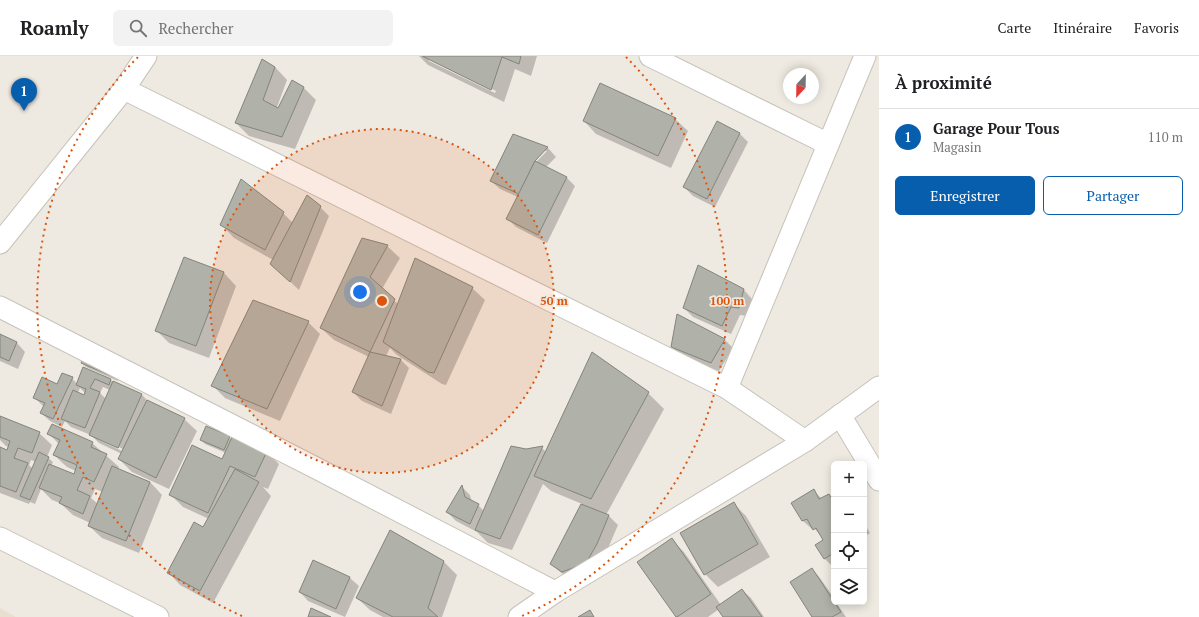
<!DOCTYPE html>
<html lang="fr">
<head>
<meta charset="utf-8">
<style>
  :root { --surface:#fff; --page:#f2f2f2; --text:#202124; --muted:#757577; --line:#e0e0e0; --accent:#065eac }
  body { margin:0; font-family:"PT Serif",serif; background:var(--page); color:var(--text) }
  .controls { position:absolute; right:12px; bottom:12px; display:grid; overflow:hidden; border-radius:6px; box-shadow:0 2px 10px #0003 }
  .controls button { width:36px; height:36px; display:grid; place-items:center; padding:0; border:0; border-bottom:1px solid var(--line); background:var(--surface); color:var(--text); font:20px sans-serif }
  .compass { position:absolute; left:783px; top:12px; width:36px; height:36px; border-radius:50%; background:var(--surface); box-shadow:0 2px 10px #0003; rotate:202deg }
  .you { position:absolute; left:360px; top:236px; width:14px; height:14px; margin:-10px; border:3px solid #fff; border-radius:50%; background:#1a73e8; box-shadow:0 0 0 6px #1a73e833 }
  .badge { display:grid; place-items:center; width:26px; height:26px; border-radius:50%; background:var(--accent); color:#fff; font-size:13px; font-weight:700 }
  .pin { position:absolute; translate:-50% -33px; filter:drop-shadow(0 1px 2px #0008) }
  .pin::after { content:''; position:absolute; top:21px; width:14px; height:12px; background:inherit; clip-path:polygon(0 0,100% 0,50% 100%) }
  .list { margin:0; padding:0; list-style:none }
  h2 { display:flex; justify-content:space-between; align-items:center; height:52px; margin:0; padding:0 16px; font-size:17px }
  h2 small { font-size:13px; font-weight:400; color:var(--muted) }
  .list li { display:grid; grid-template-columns:26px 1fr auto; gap:12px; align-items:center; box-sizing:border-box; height:56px; padding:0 16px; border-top:1px solid var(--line) }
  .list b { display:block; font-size:15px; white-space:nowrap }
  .list p { margin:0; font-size:13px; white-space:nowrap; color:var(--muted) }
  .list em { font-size:13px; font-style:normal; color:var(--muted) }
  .actions { display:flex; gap:8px; padding:12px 16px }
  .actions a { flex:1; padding:9px 0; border:1px solid var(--accent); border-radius:6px; text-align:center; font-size:14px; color:var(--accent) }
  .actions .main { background:var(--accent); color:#fff }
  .icon { flex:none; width:22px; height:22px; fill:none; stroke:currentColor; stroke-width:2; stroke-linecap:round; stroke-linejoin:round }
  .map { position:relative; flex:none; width:879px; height:561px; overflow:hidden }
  header { display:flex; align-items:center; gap:24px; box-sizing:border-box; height:56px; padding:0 20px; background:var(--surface); border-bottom:1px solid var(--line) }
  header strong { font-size:19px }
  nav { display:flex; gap:22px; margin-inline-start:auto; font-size:14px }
  .search { width:280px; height:36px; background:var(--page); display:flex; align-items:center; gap:10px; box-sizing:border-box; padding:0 14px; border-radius:6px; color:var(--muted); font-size:15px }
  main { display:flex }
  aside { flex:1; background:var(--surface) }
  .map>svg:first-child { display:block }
</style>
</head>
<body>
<header>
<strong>Roamly</strong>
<div class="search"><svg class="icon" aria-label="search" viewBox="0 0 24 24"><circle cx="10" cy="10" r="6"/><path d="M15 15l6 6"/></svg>Rechercher</div>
<nav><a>Carte</a><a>Itinéraire</a><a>Favoris</a></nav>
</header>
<main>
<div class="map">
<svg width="879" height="561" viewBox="0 0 879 561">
  <rect width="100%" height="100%" fill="#efeae1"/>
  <polygon fill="#e8dfd0" points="0,552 16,561 0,561"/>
  <g fill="#0003" fill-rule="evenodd">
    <path d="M 419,0 L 537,0 L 531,20 L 515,13 L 504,46 L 428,9 ZM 429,2 L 496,35 L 495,37 L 429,5 Z"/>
    <polygon points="263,5 275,11 287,24 276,54 278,55 292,25 304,32 316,44 295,93 249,80 236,67"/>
    <polygon points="675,63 688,75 671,112 596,78 584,65"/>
    <polygon points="739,77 748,86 715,151 693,140 684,131"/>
    <path d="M 513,79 L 548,92 L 556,101 L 546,111 L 567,122 L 575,130 L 547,187 L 516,171 L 507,162 L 518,141 L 500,133 L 491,125 ZM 544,95 L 547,95 L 533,109 L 531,108 Z"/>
    <polygon points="320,151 329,160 299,234 280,216 273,204 234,182 222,169 283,157 293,167"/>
    <polygon points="387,190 400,202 382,233 398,248 472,232 485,244 446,329 442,328 397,299 390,292 386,300 401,304 409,312 391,358 362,345 353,336 369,301 334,284 321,272"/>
    <polygon points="184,202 224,217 236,230 209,302 169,287 156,274"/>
    <polygon points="744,234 752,243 747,260 740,259 731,278 693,261 684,252"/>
    <polygon points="308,266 320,278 280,365 225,342 212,329"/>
    <polygon points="0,279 17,287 25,296 18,313 0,305"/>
    <polygon points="724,283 733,292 719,315 681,300 672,291"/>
    <polygon points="82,307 119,322 118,325 86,311"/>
    <path d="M 83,313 L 111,324 L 113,326 L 142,339 L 148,345 L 184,363 L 197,375 L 169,433 L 132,416 L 119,403 L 122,398 L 99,387 L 91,379 L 71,371 L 65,365 L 62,371 L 50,365 L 41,357 L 44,351 L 34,341 L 72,322 L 77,328 ZM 103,331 L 110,334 L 106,343 L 100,337 ZM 80,332 L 85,337 L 84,340 L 78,337 ZM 99,382 L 123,393 L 122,395 L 99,384 Z"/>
    <polygon points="648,337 664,353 606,459 609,460 618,469 606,497 572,524 560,516 552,508 582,448 551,435 543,428 512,494 488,487 477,476 456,465 447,456 462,431 470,439 472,446 478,449 484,455 526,394 542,392 546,396"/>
    <path d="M 0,361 L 39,377 L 52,389 L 47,401 L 53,406 L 51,410 L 74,420 L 76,415 L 67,411 L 54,399 L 59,388 L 49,378 L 92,387 L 119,411 L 118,414 L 150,426 L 162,439 L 139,497 L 102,482 L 89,470 L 90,467 L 73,459 L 60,447 L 52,444 L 41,433 L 35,448 L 30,446 L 29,448 L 0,437 L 0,392 L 7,395 L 9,391 L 6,390 L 0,384 ZM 31,404 L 36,406 L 33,413 L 29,409 ZM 95,433 L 103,436 L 98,448 L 91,442 Z"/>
    <polygon points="229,381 232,384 267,396 279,408 268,433 263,431 271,440 213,547 180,529 168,516 204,473 209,463 183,451 170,438 223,404 226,397 205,388 201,384"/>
    <polygon points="814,435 822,443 829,439 834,444 833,511 825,503 817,489 824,485 822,481 814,472 812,473 803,465 792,447"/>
    <polygon points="734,448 746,460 770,501 718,531 705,518"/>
    <polygon points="864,467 870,477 864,481"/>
    <polygon points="390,476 444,506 457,519 442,561 383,561 370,554 357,542"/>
    <polygon points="671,483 684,496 721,549 742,534 751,542 764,561 725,561 719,553 708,561 677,561 639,506"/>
    <polygon points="313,506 350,522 359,530 345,561 308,545 300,536"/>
    <polygon points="812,513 820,522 834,542 834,546 836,546 846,561 814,561"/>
  </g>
  <g fill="#b0b2a9" stroke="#83847b">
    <polygon points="422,0 521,0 519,8 502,1 491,34"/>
    <polygon points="262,3 275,11 263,44 278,52 292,24 304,31 282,81 235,67"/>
    <polygon points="600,27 676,62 658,100 583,65"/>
    <polygon points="717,65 740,77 707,143 683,131"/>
    <polygon points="513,78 548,91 535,105 519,138 490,125"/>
    <polygon points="535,105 567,121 538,179 506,163"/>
    <polygon points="241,123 284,156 265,194 220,169"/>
    <polygon points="307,139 321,150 290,226 270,208"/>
    <polygon points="362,182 388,189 370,221 395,243 370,296 320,272"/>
    <polygon points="184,201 224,216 196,290 155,275"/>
    <polygon points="415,202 473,231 434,317 428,316 383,286"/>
    <polygon points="698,209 744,233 739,252 731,251 722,270 683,252"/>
    <polygon points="253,244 309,265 267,353 211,330"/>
    <polygon points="677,258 725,283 711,307 671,291"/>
    <polygon points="0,278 17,286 9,305 0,301"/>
    <polygon points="370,296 401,303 382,350 352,336"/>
    <polygon points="592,296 649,336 591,443 534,420"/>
    <polygon points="83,303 115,317 114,321 81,307"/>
    <polygon points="83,311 111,323 109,329 95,323 90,332 100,336 85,372 61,363 73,334 84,339 86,333 76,329"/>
    <polygon points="62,317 73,321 53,363 40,357 45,347 33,342 42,321 57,328"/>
    <polygon points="113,325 142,338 118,392 89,379"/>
    <polygon points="147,344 185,362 156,422 118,403"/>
    <polygon points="0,360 40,376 32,397 18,392 14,402 28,407 16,436 0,430 0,391 7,394 10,385 0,381"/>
    <polygon points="52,368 93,386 91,391 107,398 94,426 83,421 77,434 90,440 83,458 59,447 62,441 39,432 49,408 74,418 77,409 53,399 60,384 47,378"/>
    <polygon points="206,370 230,380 224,394 200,384"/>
    <polygon points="233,379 267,395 255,421 230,410 208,457 169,439 192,389 222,403"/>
    <polygon points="511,390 526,393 543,390 500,483 475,474"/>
    <polygon points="39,396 49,401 30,444 20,440"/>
    <polygon points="112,410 150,426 126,485 88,470"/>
    <polygon points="235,413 259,426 200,535 167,517 194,466 203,471"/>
    <polygon points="462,429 465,441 479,448 470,468 446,456"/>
    <polygon points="814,433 819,443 829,438 834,446 834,485 832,486 834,489 834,497 824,503 815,489 823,484 816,472 813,474 807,463 802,465 791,447"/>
    <polygon points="734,446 758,488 704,519 680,477"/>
    <polygon points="581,448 609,459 597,488 586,507 562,516 550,508"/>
    <polygon points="390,474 444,505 428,552 438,561 393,561 356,542"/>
    <polygon points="672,482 711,538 677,561 676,561 637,506"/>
    <polygon points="313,504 350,521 336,553 299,536"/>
    <polygon points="812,512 841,556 832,561 812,561 790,526"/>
    <polygon points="742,533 762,561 723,561 716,551"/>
    <polygon points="311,552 331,561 308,561"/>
    <polygon points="590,554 594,561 578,561"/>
  </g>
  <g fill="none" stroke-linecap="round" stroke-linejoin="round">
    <g stroke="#c7c2ba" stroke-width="23">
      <g id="street">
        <polyline points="650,0 828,88"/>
        <polyline points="124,33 727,332 805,385"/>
        <polyline points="0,187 124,33 146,0"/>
        <polyline points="0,251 314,411 555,536"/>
        <polyline points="727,332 865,0"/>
        <polyline points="840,359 879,424"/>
        <polyline points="0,482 158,561"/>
        <polyline points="519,561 555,536 805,385 879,331"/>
      </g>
    </g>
    <use href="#street" stroke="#fff" stroke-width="21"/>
  </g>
  <circle cx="382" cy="245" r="172" fill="#dd550c" fill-opacity=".12"/>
  <g fill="none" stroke="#dd550c" stroke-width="2" stroke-dasharray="2 4">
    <circle cx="382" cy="245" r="172"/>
    <path d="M242 560A345 345 0 0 1 138 1M626 1A345 345 0 0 1 522 560"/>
  </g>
  <circle cx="382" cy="245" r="6" fill="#dd550c" stroke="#efeae1" stroke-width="2"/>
  <g font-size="12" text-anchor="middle" font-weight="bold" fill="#dd550c" stroke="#efeae1" stroke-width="3.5" stroke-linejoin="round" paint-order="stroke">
    <text x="554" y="249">50 m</text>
    <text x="727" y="249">100 m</text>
  </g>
</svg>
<div class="controls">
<button>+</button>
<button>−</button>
<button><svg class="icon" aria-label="locate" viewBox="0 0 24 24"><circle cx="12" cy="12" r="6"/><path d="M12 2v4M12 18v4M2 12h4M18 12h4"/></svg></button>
<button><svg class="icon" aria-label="layers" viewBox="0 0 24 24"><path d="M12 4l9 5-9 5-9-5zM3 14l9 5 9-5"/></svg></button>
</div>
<svg class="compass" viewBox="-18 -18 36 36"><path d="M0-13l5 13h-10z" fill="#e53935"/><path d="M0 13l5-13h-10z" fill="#757577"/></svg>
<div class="you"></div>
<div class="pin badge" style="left:24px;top:55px">1</div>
</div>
<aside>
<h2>À proximité<small></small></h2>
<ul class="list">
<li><span class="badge">1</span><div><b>Garage Pour Tous</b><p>Magasin</p></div><em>110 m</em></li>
</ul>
<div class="actions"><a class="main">Enregistrer</a><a>Partager</a></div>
</aside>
</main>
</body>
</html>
